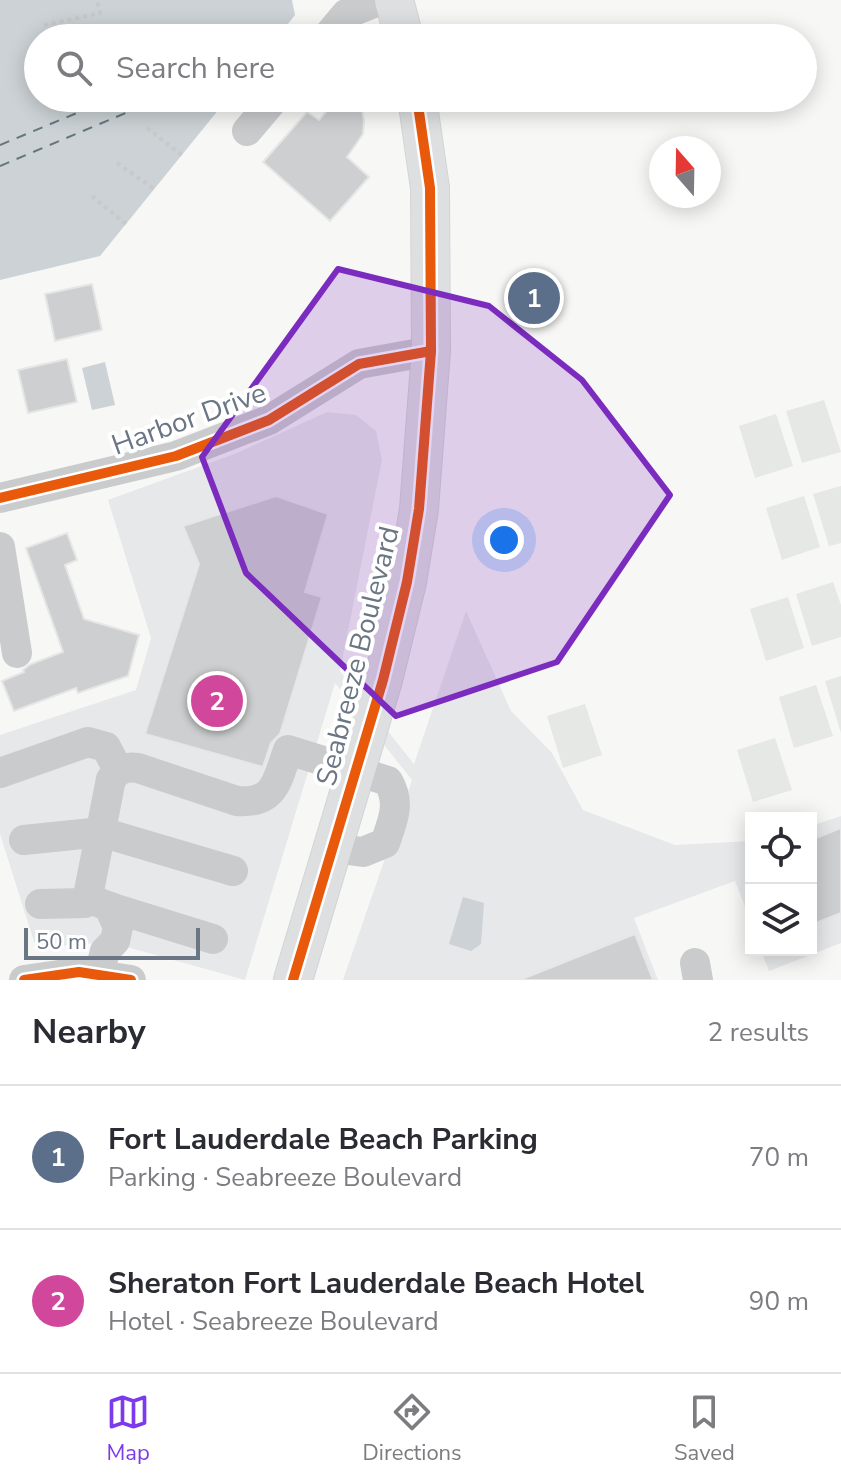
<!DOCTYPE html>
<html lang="en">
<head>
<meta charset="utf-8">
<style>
  :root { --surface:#fff; --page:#f7f7f7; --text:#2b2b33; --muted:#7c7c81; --line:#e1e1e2; --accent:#7c3aed }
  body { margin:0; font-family:"Nunito Sans",sans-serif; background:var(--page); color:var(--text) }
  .controls { position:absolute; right:24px; bottom:24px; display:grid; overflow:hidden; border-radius:0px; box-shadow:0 4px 20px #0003 }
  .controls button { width:72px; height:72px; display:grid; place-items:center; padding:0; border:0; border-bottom:2px solid var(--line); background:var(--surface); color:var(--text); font:40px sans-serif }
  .compass { position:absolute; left:649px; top:136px; width:72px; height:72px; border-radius:50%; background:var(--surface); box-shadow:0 4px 20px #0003; rotate:340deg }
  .scale { position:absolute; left:24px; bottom:20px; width:176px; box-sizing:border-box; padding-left:8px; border:4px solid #6a7683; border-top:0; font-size:22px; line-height:28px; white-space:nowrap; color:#6a7683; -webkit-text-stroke:6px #fff; paint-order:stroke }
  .you { position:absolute; left:504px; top:540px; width:28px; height:28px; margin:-20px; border:6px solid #fff; border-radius:50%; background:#1a73e8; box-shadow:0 0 0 12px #1a73e833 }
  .badge { display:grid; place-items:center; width:52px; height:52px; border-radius:50%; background:var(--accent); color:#fff; font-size:26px; font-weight:700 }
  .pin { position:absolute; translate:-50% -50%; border:4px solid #fff; box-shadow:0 2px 8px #0006 }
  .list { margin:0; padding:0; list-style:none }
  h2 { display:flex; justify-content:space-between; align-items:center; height:104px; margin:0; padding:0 32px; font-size:34px }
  h2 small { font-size:26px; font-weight:400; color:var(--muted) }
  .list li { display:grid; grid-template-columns:52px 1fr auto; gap:24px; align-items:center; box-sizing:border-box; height:144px; padding:0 32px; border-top:2px solid var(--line) }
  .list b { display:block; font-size:30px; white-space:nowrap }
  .list p { margin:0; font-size:26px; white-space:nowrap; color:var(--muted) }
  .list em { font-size:26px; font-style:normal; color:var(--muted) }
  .icon { flex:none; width:44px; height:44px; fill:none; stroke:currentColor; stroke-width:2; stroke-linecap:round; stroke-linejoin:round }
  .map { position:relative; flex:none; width:841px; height:980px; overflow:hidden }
  .search { position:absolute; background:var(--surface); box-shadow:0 4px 20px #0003; left:24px; right:24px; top:24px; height:88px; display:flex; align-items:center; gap:20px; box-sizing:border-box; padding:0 28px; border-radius:44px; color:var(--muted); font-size:30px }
  .sheet { height:392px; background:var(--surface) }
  nav { display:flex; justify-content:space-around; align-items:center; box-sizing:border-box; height:112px; border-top:2px solid var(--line); background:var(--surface); font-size:22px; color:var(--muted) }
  nav a { display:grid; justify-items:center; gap:4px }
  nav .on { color:var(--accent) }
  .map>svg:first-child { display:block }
</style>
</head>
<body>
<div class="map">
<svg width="841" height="980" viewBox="0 0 841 980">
  <rect width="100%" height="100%" fill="#f7f7f6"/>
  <g fill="#e7e8e9">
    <polygon points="327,412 356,415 376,431 382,460 340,671 414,764 466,611 511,711 552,753 583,810 675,845 751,841 751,922 735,881 634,918 658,980 343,980 412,780 335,683 245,980 109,942 36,948 0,834 0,735 136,690 151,638 108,500 237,453"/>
    <polygon points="841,816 841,943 769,971 761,950 811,950 811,826"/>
  </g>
  <g fill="#e5e8e4">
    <polygon points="824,400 841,452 802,463 786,411"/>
    <polygon points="776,414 793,466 755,478 739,426"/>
    <polygon points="841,486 841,543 829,546 813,494"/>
    <polygon points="804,496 820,547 782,560 766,508"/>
    <polygon points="833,582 841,605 841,637 812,646 796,594"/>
    <polygon points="788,597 804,648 766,661 750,609"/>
    <polygon points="841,676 841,733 825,681"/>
    <polygon points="816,685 833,736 794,748 779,697"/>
    <polygon points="585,704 602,755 563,768 547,716"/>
    <polygon points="775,738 792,790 753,802 737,750"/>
  </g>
  <g fill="#ccd2d5">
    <polygon points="0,0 292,0 295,15 277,38 38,38 38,98 228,98 100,256 0,280"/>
    <polygon points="105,362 115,405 92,410 82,368"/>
    <polygon points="463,897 484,903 481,944 471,951 449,944"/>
  </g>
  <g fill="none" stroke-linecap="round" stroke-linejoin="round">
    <g stroke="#66767f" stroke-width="2" stroke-dasharray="10 8" stroke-linecap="butt">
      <polyline points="181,98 192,102"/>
      <polyline points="0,145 113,98"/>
      <polyline points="0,166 147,104 190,106"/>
    </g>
  </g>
  <g fill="#cecfd0" stroke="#e6e6e6" stroke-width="2">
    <polygon points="338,98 359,98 364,120 363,134 347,157 369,177 330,221 263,162 307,112 319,120"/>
    <polygon points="92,284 102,330 55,341 45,294"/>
    <polygon points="67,359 77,402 28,413 18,370"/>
    <polygon points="276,496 328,514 305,592 322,597 280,734 271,743 263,767 145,734 199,564 183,526"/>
    <polygon points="67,533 77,560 65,565 84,619 139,635 128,676 78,693 76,688 14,711 2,681 24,672 23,670 31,664 63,652 26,548"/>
    <polygon points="841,828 841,913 811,925 811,840"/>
    <polygon points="635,934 653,980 522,980 522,979"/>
  </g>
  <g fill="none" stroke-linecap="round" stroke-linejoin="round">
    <g stroke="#d3d4d4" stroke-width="40">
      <g id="major">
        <polyline points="394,0 404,38"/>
        <polyline points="293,980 383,680 407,582 419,509 431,351 430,188 417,98"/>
      </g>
    </g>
    <g stroke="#c8c9ca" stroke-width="4" stroke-dasharray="4 4" stroke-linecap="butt">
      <polyline points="44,25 100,13 97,0"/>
      <polyline points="147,128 182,155"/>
      <polyline points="117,163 154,189"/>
      <polyline points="92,196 126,224"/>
    </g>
    <g stroke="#cacbcc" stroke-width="30">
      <polyline points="326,38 346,14 381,0"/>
      <polyline points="247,131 275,98"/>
      <polyline points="0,498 176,456 269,420 359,364 431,351"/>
      <polyline points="0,547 17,653"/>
      <polyline points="0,773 88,742 106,747 118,770"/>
      <polyline points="24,840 101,832 233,871"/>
      <polyline points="40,904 85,903 91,898"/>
      <polyline points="113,908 213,939"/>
      <polyline points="695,963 698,980"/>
      <path d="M 99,975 L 105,951 L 115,941 L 118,927 L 112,914 L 113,908 C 103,904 93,903 89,891 L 111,779 C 119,769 126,766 138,768 L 237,801 C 276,804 277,780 288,750 L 388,781 C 401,803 393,820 385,843 L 363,852 L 333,848"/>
      <polyline points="24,980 79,972 131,980"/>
    </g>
    <use href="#major" stroke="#dedfe0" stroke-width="38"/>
    <g stroke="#fff" stroke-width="15">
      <g id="cycleway">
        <polyline points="0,498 176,456 269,420 359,364 431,351"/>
        <polyline points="24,980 79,972 131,980"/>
        <polyline points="293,980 383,680 407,582 419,509 431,351 430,188 417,98"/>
      </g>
    </g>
    <use href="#cycleway" stroke="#e8590c" stroke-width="10"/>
  </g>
  <path fill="#7b2cbf" fill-opacity="0.2" stroke="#7b2cbf" stroke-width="6" stroke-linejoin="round" d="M 338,269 L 489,306 L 582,380 L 670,495 L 557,662 L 396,716 L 246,573 L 202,457 Z"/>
  <g text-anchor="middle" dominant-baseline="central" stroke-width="8" stroke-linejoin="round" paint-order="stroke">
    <g font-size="28" fill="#6a7683" stroke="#fff">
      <text transform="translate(189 419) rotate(-20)">Harbor Drive</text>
      <text transform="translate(358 656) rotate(-76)">Seabreeze Boulevard</text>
    </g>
  </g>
</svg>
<div class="controls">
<button><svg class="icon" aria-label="locate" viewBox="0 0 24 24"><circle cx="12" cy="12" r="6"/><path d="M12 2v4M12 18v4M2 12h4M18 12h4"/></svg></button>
<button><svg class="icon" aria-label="layers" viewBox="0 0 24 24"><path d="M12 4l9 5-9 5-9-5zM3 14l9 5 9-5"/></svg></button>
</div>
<svg class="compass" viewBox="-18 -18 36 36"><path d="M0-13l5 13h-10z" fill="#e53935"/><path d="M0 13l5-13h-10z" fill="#7c7c81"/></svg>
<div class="scale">50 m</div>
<div class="you"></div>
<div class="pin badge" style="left:534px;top:298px;background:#5c6f8a">1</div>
<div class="pin badge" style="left:217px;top:701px;background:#d1479c">2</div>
<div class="search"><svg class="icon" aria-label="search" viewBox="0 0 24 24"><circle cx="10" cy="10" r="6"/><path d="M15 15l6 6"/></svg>Search here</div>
</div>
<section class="sheet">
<h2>Nearby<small>2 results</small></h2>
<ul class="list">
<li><span class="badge" style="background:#5c6f8a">1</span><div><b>Fort Lauderdale Beach Parking</b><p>Parking · Seabreeze Boulevard</p></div><em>70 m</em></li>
<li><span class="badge" style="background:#d1479c">2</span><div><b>Sheraton Fort Lauderdale Beach Hotel</b><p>Hotel · Seabreeze Boulevard</p></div><em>90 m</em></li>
</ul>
</section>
<nav>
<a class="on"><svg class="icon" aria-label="map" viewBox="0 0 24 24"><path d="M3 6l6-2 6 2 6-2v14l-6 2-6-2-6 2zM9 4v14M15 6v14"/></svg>Map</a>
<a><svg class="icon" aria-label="directions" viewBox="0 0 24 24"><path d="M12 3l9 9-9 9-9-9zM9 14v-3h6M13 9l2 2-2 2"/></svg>Directions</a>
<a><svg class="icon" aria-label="saved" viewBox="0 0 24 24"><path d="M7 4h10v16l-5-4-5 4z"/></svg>Saved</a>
</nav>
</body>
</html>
